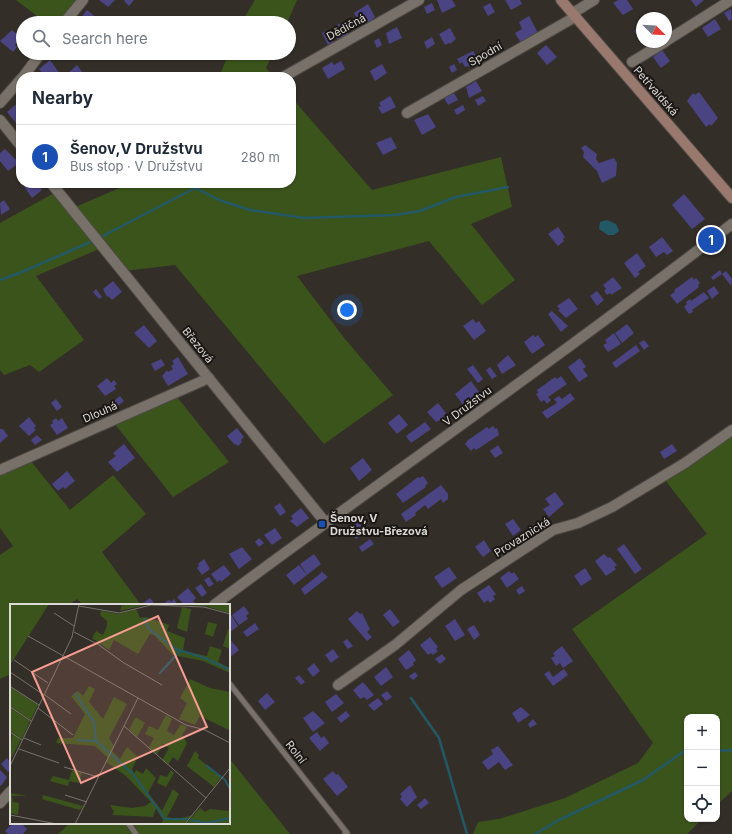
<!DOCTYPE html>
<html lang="en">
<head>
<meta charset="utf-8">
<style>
  :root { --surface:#fff; --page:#f6f6f7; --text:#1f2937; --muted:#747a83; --line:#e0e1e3; --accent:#7c3aed }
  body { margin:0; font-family:Inter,sans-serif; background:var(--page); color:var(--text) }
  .controls { position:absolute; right:12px; bottom:12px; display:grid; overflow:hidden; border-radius:8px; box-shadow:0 1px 3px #0004 }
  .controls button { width:36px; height:36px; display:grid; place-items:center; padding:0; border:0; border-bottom:1px solid var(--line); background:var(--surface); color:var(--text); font:20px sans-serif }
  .compass { position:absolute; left:636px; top:12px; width:36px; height:36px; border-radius:50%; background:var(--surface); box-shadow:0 1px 3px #0004; rotate:114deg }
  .you { position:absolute; left:347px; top:310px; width:14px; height:14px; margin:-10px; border:3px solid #fff; border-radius:50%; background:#1a73e8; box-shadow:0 0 0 6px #1a73e833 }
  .badge { display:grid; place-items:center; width:26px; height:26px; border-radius:50%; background:var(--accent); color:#fff; font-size:13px; font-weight:700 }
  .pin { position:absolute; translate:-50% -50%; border:2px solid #fff; box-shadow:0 1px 4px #0006 }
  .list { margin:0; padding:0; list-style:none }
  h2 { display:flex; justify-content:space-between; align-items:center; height:52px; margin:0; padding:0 16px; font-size:17px }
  h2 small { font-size:13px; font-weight:400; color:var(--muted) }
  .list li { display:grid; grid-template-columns:26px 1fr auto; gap:12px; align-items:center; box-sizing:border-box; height:64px; padding:0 16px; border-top:1px solid var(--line) }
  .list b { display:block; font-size:15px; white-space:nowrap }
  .list p { margin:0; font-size:13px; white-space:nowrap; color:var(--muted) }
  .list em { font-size:13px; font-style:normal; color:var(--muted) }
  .icon { flex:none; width:22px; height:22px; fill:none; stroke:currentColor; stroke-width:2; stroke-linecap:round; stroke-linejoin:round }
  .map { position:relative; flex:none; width:732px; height:834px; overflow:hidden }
  .search { position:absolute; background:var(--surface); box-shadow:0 1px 3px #0004; left:16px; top:16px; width:280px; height:44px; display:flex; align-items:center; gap:10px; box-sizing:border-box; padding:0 14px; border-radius:22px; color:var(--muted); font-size:15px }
  .panel { position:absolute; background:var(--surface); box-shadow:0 1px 3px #0004; left:16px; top:72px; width:280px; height:116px; border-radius:16px }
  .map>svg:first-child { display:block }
</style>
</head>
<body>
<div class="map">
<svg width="732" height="834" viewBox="0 0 732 834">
  <rect width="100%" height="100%" fill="#342e28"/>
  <g fill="#3b541b">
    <polygon points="16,0 80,0 61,23 46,23"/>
    <polygon points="255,0 297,0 287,23 241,23"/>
    <polygon points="229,53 273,53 266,68 274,77 219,77"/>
    <polygon points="291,97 372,190 501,157 512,207 471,224 515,280 482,305 429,241 297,276 345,339 393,395 324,444 175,265 124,271 73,208 131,183 291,183"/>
    <polygon points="56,192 99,249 36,276 84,340 39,372 30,365 4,375 0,370 0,223"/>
    <polygon points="177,397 229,462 173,497 114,423"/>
    <polygon points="732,436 732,791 717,805 717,717 687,717 687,819 702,819 687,834 473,834 478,822 499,819 565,798 638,763 653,743 572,629 707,534 665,480"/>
    <polygon points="30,460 70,510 113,475 146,514 102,552 141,605 83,605 77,599 68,605 11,605 11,674 0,679 0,555 13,546 0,528 0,473"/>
    <polygon points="229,758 290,834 58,834 70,823 229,823"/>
  </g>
  <polygon fill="#235866" points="607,220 616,224 619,231 614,235 608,235 599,229 600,222"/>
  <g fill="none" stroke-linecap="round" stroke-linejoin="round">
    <g stroke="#235866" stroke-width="2.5">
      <polyline points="195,188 198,183"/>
      <polyline points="99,238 195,188 219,200 250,210 304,218 395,215 420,211 456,197 508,187"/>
      <polyline points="0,280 22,272 95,240"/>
      <polyline points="411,698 439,738 467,834"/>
      <polyline points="717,751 732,750"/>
      <polyline points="535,834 559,820 643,780 683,752 687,752"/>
    </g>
  </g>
  <g fill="#4b4482">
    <polygon points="99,0 115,0 108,7"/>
    <polygon points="125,0 134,0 129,6 124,1"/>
    <polygon points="437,0 452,0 456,6 442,13"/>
    <polygon points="505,0 520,0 522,4 511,10"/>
    <polygon points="618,0 627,0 633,9 623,15 613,3"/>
    <polygon points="691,0 704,0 696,7"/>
    <polygon points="432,3 435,10 427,14 424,7"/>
    <polygon points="490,3 495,12 488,16 483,7"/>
    <polygon points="368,4 375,17 367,24 366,22 361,25 354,13"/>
    <polygon points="731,9 732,19 729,21 724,13"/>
    <polygon points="87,10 97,18 95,20 99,23 82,23 79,20"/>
    <polygon points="529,16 538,33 521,43 515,33 522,29 519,22"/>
    <polygon points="715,19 721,29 708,37 702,28"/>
    <polygon points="343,22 349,34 338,40 332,28"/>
    <polygon points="642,25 642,42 634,31"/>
    <polygon points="397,27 402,38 389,44 386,33"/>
    <polygon points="450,28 456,39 450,44 449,43 445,45 439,34"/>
    <polygon points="12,30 21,38 15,45 17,47 13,52 0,41"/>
    <polygon points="328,30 334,42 328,45 322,33"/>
    <polygon points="432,37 435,44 427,49 424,42"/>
    <polygon points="379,38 382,45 377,48 374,41"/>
    <polygon points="546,45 557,57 547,65 537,53"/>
    <polygon points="662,50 670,61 661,68 653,57"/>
    <polygon points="473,51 480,61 469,67 468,66 465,67 462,62 460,64 457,59"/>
    <polygon points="50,60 60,74 56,77 49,77 47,74 45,77 39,69"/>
    <polygon points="341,61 345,69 328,79 322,68 332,62 334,65"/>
    <polygon points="382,64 387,73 375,81 370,71"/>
    <polygon points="454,64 457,70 452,73 449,67"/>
    <polygon points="77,65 83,73 78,77 70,77 67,74"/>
    <polygon points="476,81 482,91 469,98 466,87"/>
    <polygon points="699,92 718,118 711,126 710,124 706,127 687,101 693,93 695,95"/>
    <polygon points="454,93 458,100 448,105 444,98"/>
    <polygon points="390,96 396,107 382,114 378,107 381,106 379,103"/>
    <polygon points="483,96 486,101 478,106 475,100"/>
    <polygon points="20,101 21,118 16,123 7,112"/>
    <polygon points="463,105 465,110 457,115 454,110"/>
    <polygon points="428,114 436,127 422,135 414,120"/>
    <polygon points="391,137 397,148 383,155 376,143"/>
    <polygon points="585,145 597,154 596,159 599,163 614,158 617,163 616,176 602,183 597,171 583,157 584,152 581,148"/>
    <polygon points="5,149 19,163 8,171 0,161 0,153"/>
    <polygon points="26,183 32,186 37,183 42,190 32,198 23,185"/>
    <polygon points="684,194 705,219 692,229 672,205"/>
    <polygon points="4,200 10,209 1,215 0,203"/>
    <polygon points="558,227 565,237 563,239 564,241 558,246 548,234"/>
    <polygon points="662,237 673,251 667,255 664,252 656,257 649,247"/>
    <polygon points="637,253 646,266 638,272 640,274 635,278 624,263"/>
    <polygon points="720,270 722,274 713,280 711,277"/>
    <polygon points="726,271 732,279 731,286 722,274"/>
    <polygon points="613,277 622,288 611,295 610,293 607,295 604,291 606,289 603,285"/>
    <polygon points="692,277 694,280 696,278 700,283 698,285 699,287 677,304 670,295 675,292 674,290"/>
    <polygon points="113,281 122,292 112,300 108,296 107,297 103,289"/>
    <polygon points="714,286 719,293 712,299 707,291"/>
    <polygon points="96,289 102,297 99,299 93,292"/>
    <polygon points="597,291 604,300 597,306 590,296"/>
    <polygon points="704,292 709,298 692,310 693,312 689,314 684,307 687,304 686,302 690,299 691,301"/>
    <polygon points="569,298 578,309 566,318 558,310 560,309 557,306"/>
    <polygon points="552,311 568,326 561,332 548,314"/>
    <polygon points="473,319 476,323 479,321 486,331 474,340 463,326"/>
    <polygon points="627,324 634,333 622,343 615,333"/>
    <polygon points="144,325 157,341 149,348 134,333"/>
    <polygon points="614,333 621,344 608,352 603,345 607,343 605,340"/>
    <polygon points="533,335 535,337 538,335 545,345 532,354 524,342"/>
    <polygon points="644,340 649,346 644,350 639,343"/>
    <polygon points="636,345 640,351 616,368 612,363"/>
    <polygon points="508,355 516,365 502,374 497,365"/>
    <polygon points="178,357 188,374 168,386 162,376 167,370 168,372 173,369 171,366 174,364 172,361"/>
    <polygon points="580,358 586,367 583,369 588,376 579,382 568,367"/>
    <polygon points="161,359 165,365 155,371 151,364"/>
    <polygon points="473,365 483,379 478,383 467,369"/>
    <polygon points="490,367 497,376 492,379 486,370"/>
    <polygon points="561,376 567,384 548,397 551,400 547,404 544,400 541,402 536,394 538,393 537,390 555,377 557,379"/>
    <polygon points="107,378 111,383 114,380 117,384 114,386 116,389 105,396 97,386"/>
    <polygon points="471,381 479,392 463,405 455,394"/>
    <polygon points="570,393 575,399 547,419 542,412 557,403 554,399 559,396 562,399"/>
    <polygon points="120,396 124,401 115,408 111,403"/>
    <polygon points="56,399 62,407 57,411 51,403"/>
    <polygon points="438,403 446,413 443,416 445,418 436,422 427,412"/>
    <polygon points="399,414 408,425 397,434 388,423"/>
    <polygon points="29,417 36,426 34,428 36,430 29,436 19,426"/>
    <polygon points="56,418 58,421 62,418 68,428 57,435 50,425 53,423 52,421"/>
    <polygon points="425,422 431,429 411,443 406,436"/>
    <polygon points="493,426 495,429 497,428 499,435 476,450 474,448 471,451 465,444 468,440 487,427 489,429"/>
    <polygon points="237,428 244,437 241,440 242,442 238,446 236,444 235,445 227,436"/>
    <polygon points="0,429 3,429 8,436 0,443"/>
    <polygon points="37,435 42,440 35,445 31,440"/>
    <polygon points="124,444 135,458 117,472 108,462 116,456 113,453"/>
    <polygon points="672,444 677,451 664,459 660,452"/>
    <polygon points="498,445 503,453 495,458 490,451"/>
    <polygon points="363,458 372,470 359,481 350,468"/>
    <polygon points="67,471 75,481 65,489 63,487 58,491 52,484"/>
    <polygon points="423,476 428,483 425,486 426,487 403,503 396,494 418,477 419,478"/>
    <polygon points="441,485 448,494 448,499 443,503 441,499 428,509 425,505 415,513 416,515 406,522 401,514"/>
    <polygon points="555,492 564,504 549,517 543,509 550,505 545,499"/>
    <polygon points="280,503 286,512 280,516 274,507"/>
    <polygon points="301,508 309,518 297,527 290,521 293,519 291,516"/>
    <polygon points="513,519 521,530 513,536 505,524"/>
    <polygon points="358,522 366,532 356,539 349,529"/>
    <polygon points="275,528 282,538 272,545 264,535"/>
    <polygon points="259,538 264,543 259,547 255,542"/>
    <polygon points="370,539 374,544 362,552 359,547"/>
    <polygon points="484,540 491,551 483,557 475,547"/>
    <polygon points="624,544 642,569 635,574 617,549"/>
    <polygon points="242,547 252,559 239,569 229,554"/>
    <polygon points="314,554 321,564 307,575 300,564"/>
    <polygon points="604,554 608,558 610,557 617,565 614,567 616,569 606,576 595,561"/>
    <polygon points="204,559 210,569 202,575 197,568 199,566 198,564"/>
    <polygon points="224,565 231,574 221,582 220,580 217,582 211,574"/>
    <polygon points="299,565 307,575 294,585 286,575"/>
    <polygon points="449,567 457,578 442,588 434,577"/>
    <polygon points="585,568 592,579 581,586 574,576"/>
    <polygon points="321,571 328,577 305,595 301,589 321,573"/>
    <polygon points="509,571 512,574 514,572 519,579 507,588 500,578"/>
    <polygon points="209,577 214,584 209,587 204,580"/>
    <polygon points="201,584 207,593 202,597 195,588"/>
    <polygon points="489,585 496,594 493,596 495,599 490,603 488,600 484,603 477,593"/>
    <polygon points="522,586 525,591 519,595 516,590"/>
    <polygon points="188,588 196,598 193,601 195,603 192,605 184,605 177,597"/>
    <polygon points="150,598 156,605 145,605 143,603"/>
    <polygon points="174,599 178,605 165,605 164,603 169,600 171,602"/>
    <polygon points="244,606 249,613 246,616 248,619 239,625 232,615"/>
    <polygon points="390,609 400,622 393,627 383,615"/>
    <polygon points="357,611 360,614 362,613 370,629 367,632 372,637 367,641 348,619"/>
    <polygon points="231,615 238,626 229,633 229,617"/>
    <polygon points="455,619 465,635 455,641 445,626"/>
    <polygon points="255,623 259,629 247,637 243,632"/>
    <polygon points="474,625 480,635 474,640 467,629"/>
    <polygon points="430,637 438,647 436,649 438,651 433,655 431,653 428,655 420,645"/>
    <polygon points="229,638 239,650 229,658"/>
    <polygon points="347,639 353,646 348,649 343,642"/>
    <polygon points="562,646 573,661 563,668 560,663 556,666 551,658 555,656 553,653"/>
    <polygon points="333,649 339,657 331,663 325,655"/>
    <polygon points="409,650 416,660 413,663 414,665 406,670 398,659"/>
    <polygon points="442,654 446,659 440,664 435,659"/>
    <polygon points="314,663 320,671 313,677 307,669"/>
    <polygon points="386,667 393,677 381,686 374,677"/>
    <polygon points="564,669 568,675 553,686 544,674 549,671 553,677"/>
    <polygon points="415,672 418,676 413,680 409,676"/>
    <polygon points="299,675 305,682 301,685 295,678"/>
    <polygon points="363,682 374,695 367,700 364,697 360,699 353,690"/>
    <polygon points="387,691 392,697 386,701 381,695"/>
    <polygon points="267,693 275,702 265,710 258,701"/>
    <polygon points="336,694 344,703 332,712 325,702"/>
    <polygon points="378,698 383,704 374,711 368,705"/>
    <polygon points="521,707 530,715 518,723 512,713"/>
    <polygon points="313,711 325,723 313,732 303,718"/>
    <polygon points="346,711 350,716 341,723 337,718"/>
    <polygon points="533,719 537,724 530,728 528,724"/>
    <polygon points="317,732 321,738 324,736 329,743 320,751 309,738"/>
    <polygon points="498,746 513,765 505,770 499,762 488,770 482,762 493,754 491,750"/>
    <polygon points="7,758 11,763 11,769 8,772 1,764"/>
    <polygon points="0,770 7,777 1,786 0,785"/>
    <polygon points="333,771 336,775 338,774 348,787 337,796 323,779"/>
    <polygon points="410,785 417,797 407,807 400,799 402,797 400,794"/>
    <polygon points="425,798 429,803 421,809 417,805"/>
    <polygon points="13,823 21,823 27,829 23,834 8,834 5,831"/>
  </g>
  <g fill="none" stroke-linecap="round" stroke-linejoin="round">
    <g stroke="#4e4944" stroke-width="7">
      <g id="lane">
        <polyline points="229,683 347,833 345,834"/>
        <polyline points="128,823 136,834"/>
      </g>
    </g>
    <g stroke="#4e4944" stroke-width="12">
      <g id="street">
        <polyline points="573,13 594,0"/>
        <polyline points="64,23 83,0"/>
        <polyline points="666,41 731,0"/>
        <polyline points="632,62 665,42"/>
        <polyline points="285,76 419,0"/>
        <polyline points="23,77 41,53"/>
        <polyline points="0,103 21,79"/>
        <polyline points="407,113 575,17"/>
        <polyline points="0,120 21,146"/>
        <polyline points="51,183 325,522"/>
        <polyline points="0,470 209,378"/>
        <path d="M 214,605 C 386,477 563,355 732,224"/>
        <polyline points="338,685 395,645 461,590 553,530 578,523 612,507 685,463 732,430"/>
        <polyline points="0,803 11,791"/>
      </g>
    </g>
    <g stroke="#4e4944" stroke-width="12">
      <polyline id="secondary" points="561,0 732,198"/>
    </g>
    <use href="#lane" stroke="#78716a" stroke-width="5"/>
    <use href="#street" stroke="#78716a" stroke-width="10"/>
    <use href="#secondary" stroke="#99786e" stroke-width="10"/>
  </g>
  <rect fill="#1a4fb4" stroke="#1a1714" stroke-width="1.5" x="318" y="520" width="8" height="8" rx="2"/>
  <g text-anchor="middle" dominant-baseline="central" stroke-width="4" stroke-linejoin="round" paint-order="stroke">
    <g font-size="11" fill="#ddd9d5" stroke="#1a1714">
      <text transform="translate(346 27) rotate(-29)">Dědičná</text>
      <text transform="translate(485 54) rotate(-30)">Spodní</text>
      <text transform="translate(656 91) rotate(49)">Petřvaldská</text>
      <text transform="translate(198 345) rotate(51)">Březová</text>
      <text transform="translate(467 406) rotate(-37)">V Družstvu</text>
      <text transform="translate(100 412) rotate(-24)">Dlouhá</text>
      <text transform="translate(522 537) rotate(-32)">Provaznická</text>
      <text transform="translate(296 752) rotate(52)">Rolní</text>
    </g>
    <g font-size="11" font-weight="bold" fill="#ddd9d5" stroke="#1a1714" text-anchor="start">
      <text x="330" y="518">Šenov, V<tspan x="330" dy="13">Družstvu-Březová</tspan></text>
    </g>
  </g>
  <g transform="translate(10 604)">
    <rect width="220" height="220" fill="#342e28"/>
    <path d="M 0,0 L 39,0 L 0,61 ZM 112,0 L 140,0 L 110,7 ZM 142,0 L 220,0 L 220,9 L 195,2 ZM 172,3 L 181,5 L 177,28 L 167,24 ZM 126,5 L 130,14 L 136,13 L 159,21 L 157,27 L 175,34 L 173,47 L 197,52 L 200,42 L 212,46 L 208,58 L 220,64 L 220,69 L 193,57 L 163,51 L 144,31 L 140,30 L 128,50 L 104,36 L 99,46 L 82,34 L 86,27 L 93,31 L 97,22 L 97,17 L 90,11 L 91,7 L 109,10 ZM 198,18 L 207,20 L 203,33 L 195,30 ZM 218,25 L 220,26 L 220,45 L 213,42 ZM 180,75 L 200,84 L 220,88 L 219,126 L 190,112 L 185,121 L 169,115 L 177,99 L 170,94 ZM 79,82 L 85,85 L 79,98 L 93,115 L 104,93 L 117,100 L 99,134 L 104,142 L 98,154 L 85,142 L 46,139 L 48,134 L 63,134 L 75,110 L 61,92 L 68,87 L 73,92 ZM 0,83 L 28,101 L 23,111 L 16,106 L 23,111 L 21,116 L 0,103 ZM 0,104 L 20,117 L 12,135 L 0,127 ZM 156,111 L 162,115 L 157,127 L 164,131 L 171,120 L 177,123 L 172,131 L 177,139 L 168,157 L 163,153 L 158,161 L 152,156 L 159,144 L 153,140 L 147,151 L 139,143 L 144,134 L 135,130 L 139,122 L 148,126 ZM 126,113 L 135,119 L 127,133 L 119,125 ZM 2,129 L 11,135 L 2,153 L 0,152 ZM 117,143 L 128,153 L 122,165 L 124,170 L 126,166 L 133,170 L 136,164 L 146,174 L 138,189 L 152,207 L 163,185 L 169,190 L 157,213 L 168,215 L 183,211 L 174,220 L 151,220 L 153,216 L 146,204 L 143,213 L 102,211 L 104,208 L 100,201 L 122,204 L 135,202 L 141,198 L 116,172 L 96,158 L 102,147 L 110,155 ZM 185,147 L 189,151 L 188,154 L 211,173 L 204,183 L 177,162 ZM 62,166 L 72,169 L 69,179 L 59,177 L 58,182 L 40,177 L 43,172 L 59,176 ZM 161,166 L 164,169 L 156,183 L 147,179 L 150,171 L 157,173 ZM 0,189 L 17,192 L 2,192 L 3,198 L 9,199 L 8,211 L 0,209 ZM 33,191 L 73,202 L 70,206 L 35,196 L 32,195 ZM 190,204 L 195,208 L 200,205 L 220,207 L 220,220 L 176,220 Z" fill="#3b541b"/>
    <path fill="none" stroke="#235866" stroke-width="2" d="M 134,14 L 139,25 L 166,45 L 195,54 L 220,66M 149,70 L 170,47M 65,89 L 84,118 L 86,137 L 123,170 L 155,215 L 178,215M 67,136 L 86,137M 196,161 L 215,176 L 220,185M 180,216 L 197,219 L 220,214"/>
    <path fill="none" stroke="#78726d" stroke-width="1" d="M 69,2 L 109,9 L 141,1 L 194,3 L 220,10M 44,9 L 64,22M 64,28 L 89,41 L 114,59 L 152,81M 18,32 L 176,121 L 195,126 L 220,139M 4,56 L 38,79M 0,68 L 34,91M 1,83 L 29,101M 35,91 L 61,110M 0,103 L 21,117M 28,104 L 63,131M 114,122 L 196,194M 0,128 L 12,136M 14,134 L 31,141M 9,145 L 49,159M 0,162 L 62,33 L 69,0M 54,163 L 88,173M 55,191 L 77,198M 0,211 L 47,220M 65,220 L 128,94M 175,220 L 220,164"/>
    <path fill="#f59d90" fill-opacity="0.15" stroke="#f59d90" stroke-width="2" d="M 148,12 L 197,123 L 71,179 L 22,68 Z"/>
    <rect width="220" height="220" fill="none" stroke="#ddd9d5" stroke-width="2"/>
  </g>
</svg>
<div class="controls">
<button>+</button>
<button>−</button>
<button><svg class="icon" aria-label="locate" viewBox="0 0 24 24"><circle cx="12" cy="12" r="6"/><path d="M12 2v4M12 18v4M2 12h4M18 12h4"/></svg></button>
</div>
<svg class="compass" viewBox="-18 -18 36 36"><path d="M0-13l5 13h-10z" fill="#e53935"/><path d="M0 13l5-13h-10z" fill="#747a83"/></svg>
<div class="you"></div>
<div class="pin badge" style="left:711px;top:240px;background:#1a4fb4">1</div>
<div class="search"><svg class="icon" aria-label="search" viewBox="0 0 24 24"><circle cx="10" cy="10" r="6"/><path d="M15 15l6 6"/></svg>Search here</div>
<section class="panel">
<h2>Nearby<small></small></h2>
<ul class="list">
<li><span class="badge" style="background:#1a4fb4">1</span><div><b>Šenov,V Družstvu</b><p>Bus stop · V Družstvu</p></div><em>280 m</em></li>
</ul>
</section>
</div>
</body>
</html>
